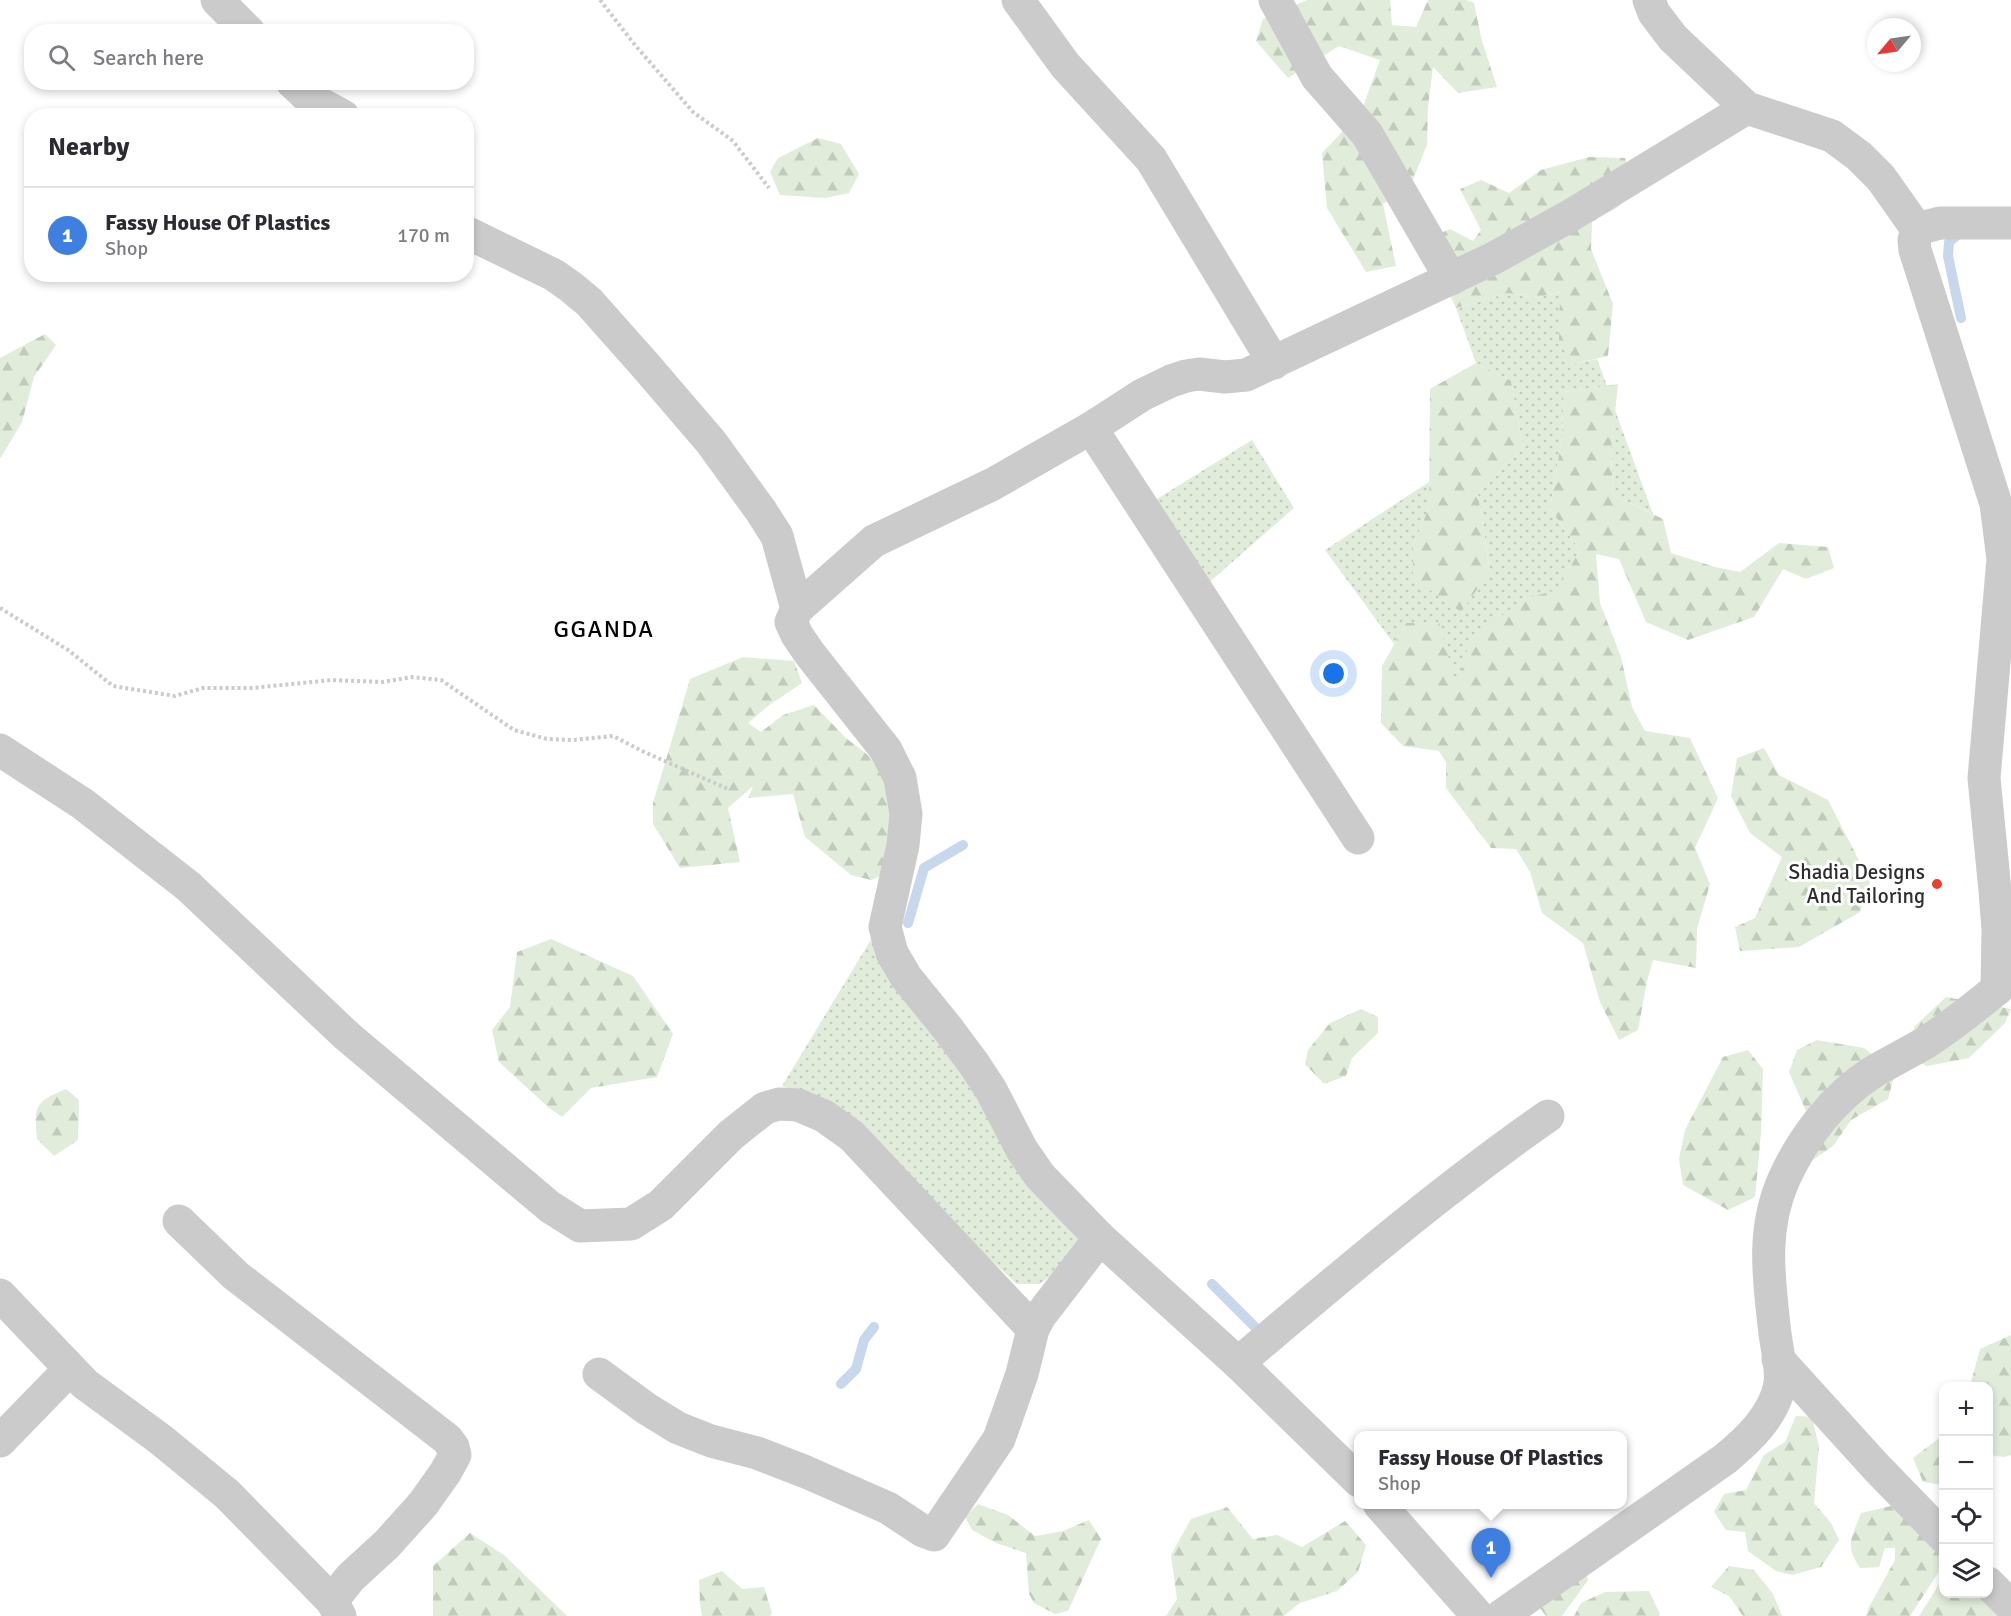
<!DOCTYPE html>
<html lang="en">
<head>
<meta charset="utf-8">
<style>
  :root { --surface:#fff; --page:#f2f2f3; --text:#2b2b33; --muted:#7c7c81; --line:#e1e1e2; --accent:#e9402c }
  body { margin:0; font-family:Signika,sans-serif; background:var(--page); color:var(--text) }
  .controls { position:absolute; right:18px; bottom:18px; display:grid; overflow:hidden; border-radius:12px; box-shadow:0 3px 9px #0003 }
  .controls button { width:54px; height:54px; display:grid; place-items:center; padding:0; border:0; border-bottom:2px solid var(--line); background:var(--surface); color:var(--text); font:30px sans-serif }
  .compass { position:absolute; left:1867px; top:18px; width:54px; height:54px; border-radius:50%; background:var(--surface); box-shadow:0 3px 9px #0003; rotate:241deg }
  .you { position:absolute; left:1334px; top:674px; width:21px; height:21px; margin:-15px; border:4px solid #fff; border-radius:50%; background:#1a73e8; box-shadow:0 0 0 9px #1a73e833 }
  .badge { display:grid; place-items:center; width:39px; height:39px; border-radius:50%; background:var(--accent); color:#fff; font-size:20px; font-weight:700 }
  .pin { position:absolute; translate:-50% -50px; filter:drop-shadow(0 2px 3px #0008) }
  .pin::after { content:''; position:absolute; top:32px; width:21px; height:18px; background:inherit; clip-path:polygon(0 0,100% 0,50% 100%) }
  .popup { position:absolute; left:1354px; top:1431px; width:273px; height:78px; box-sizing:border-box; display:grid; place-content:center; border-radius:12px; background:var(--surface); filter:drop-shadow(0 2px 4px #0005); font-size:20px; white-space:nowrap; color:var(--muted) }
  .popup b { font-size:22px; color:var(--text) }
  .popup::after { content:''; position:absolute; left:50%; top:100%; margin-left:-12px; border:12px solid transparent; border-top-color:var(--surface) }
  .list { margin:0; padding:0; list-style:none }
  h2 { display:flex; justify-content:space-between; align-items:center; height:78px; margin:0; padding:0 24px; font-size:26px }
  h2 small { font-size:20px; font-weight:400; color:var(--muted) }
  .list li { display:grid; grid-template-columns:39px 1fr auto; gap:18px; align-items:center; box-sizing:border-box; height:96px; padding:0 24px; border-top:2px solid var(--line) }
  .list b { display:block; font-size:22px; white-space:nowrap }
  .list p { margin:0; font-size:20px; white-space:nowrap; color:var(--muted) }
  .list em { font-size:20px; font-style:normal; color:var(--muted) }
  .icon { flex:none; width:33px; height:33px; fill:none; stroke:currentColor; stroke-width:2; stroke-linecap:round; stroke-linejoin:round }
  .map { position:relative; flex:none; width:2011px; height:1616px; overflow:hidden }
  .search { position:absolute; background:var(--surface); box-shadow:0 3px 9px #0003; left:24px; top:24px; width:450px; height:66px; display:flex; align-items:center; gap:15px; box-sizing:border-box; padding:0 21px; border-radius:24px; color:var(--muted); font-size:22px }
  .panel { position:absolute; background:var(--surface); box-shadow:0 3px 9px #0003; left:24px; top:108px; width:450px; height:174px; border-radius:24px }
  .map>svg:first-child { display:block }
</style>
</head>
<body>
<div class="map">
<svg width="2011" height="1616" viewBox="0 0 2011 1616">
  <defs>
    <pattern id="grass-dots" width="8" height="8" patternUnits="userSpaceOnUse" patternTransform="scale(1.5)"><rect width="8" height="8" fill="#e1ecdb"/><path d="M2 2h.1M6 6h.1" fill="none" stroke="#c1cbbc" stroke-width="1.8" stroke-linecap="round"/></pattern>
    <pattern id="forest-firs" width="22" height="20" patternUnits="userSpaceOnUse" patternTransform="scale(1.5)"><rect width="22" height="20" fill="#e1ecdb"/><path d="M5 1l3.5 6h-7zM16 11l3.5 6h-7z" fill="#c1cbbc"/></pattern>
  </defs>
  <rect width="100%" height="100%" fill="#fff"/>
  <g fill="url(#grass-dots)">
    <polygon points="1561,292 1572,364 1597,359 1607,386 1564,392 1562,437 1550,509 1580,550 1557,591 1524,599 1457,689 1406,623 1394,644 1325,550 1429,482 1429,507 1413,547 1490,571 1478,494 1523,448 1511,381 1476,363 1456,308 1508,293 1535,298"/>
    <polygon points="1615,410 1653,514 1613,495 1611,451"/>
    <polygon points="1252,440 1294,508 1206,585 1152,502"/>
    <polygon points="886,915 888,932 1091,1226 1075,1257 1040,1284 1017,1284 984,1254 842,1112 782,1086"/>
  </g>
  <g fill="url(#forest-firs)">
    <polygon points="1307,0 1390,0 1392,25 1416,27 1428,0 1466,0 1474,3 1482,41 1497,87 1458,93 1433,67 1428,107 1427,145 1410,187 1383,204 1396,266 1366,272 1327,208 1322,153 1361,112 1380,60 1339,46 1288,78 1256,41 1263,19"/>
    <polygon points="818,138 841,144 859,174 849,193 826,198 780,195 770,172 778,158"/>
    <polygon points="1589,157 1625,158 1635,188 1618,207 1592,222 1591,249 1613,304 1608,356 1572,364 1559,341 1560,292 1535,298 1508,293 1456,308 1432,257 1432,237 1450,229 1473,241 1481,230 1460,189 1481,180 1509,193 1541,170"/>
    <polygon points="45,334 56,345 34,377 22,422 0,459 0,358"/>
    <polygon points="1476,363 1511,381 1523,448 1478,494 1490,571 1461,612 1413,578 1413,547 1429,507 1430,389"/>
    <polygon points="1618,384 1611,451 1613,495 1663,519 1671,553 1715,567 1740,572 1779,543 1828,547 1834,568 1806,579 1783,569 1754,617 1688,640 1646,622 1619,559 1596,554 1600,603 1621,657 1632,707 1645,731 1690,738 1718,798 1695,848 1710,884 1697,929 1696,968 1653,960 1647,981 1638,1030 1619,1040 1600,1002 1583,943 1542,913 1530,872 1516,849 1491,848 1446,788 1446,762 1439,751 1403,746 1381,723 1382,666 1406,623 1439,622 1457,688 1470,639 1524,599 1557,590 1580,550 1550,509 1562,437 1564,392"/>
    <polygon points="743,657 794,661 802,683 768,706 748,723 761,732 783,715 814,705 846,738 882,766 899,800 888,873 871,880 851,875 805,837 793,794 748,798 753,786 728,808 740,862 680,868 653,824 653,803 690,679"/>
    <polygon points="1764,748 1779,775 1828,800 1870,882 1860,912 1799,947 1740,951 1735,927 1755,918 1782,857 1750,833 1731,796 1737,758"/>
    <polygon points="551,939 633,976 673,1034 657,1077 591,1088 562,1117 548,1107 499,1062 492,1030 510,1007 517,952"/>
    <polygon points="1946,997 2011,1009 2005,1023 1969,1058 1927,1066 1916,1061 1914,1027"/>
    <polygon points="1361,1009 1378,1017 1378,1033 1352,1058 1346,1076 1324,1084 1305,1064 1308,1050 1330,1023"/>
    <polygon points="1817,1040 1864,1048 1895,1073 1888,1099 1851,1120 1833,1146 1813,1160 1806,1111 1789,1072 1797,1050"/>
    <polygon points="1748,1050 1763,1069 1761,1133 1755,1197 1728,1210 1683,1185 1679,1159 1685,1130 1723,1057"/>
    <path d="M 66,1089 L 79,1100 L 78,1140 L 54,1156 L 37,1139 C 34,1106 34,1102 66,1089 Z"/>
    <polygon points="2011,1335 2011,1455 2004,1457 1989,1455 1988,1386 1970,1386 1980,1349"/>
    <polygon points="1796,1416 1812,1417 1819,1447 1814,1503 1831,1523 1839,1540 1821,1567 1792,1575 1776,1571 1748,1551 1745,1532 1726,1530 1714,1512 1724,1494 1746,1490 1764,1455 1785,1442"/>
    <polygon points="1943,1435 1943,1485 1923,1482 1913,1458"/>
    <polygon points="978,1504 1008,1515 1035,1536 1063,1531 1089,1520 1101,1539 1068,1611 1055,1614 1034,1603 1029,1594 1026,1553 996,1543 972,1530 965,1517"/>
    <path d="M 1895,1505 L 1943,1529 L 1943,1554 L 1940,1570 L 1910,1616 L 1866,1616 L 1868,1609 L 1895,1560 L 1895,1548 L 1885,1548 L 1879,1567 L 1860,1568 C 1844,1544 1852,1538 1861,1513 Z"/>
    <polygon points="1227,1507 1253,1539 1277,1535 1302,1547 1345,1521 1366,1545 1358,1572 1337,1591 1300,1603 1284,1616 1166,1616 1177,1599 1171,1555 1191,1519"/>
    <polygon points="470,1533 504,1555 567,1616 433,1616 433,1566"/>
    <polygon points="1584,1565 1588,1580 1562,1616 1546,1616 1537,1604"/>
    <polygon points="1729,1566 1754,1570 1773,1594 1782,1616 1743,1616 1729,1596 1711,1587"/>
    <polygon points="722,1571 742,1589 764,1587 772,1613 770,1616 702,1616 700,1604 699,1580"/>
    <polygon points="1943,1578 1944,1594 1988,1594 2011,1616 1919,1616"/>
    <polygon points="1649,1591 1660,1614 1659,1616 1574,1616 1581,1603 1605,1592"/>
  </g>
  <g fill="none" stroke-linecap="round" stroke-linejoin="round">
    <g stroke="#c7d7ec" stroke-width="10">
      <polyline points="1961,318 1948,256 1949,242 1960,233 1964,233"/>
      <polyline points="908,923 924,868 963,845"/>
      <polyline points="1212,1284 1256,1328"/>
      <polyline points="841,1384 856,1369 864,1340 874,1327"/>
    </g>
    <g stroke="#cbcbcb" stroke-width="4" stroke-dasharray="3 3" stroke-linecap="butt">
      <polyline points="600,0 635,45 693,112 733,141 769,188"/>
      <polyline points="0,608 68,650 113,686 175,696 203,688 252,688 332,680 383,682 412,677 441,680 514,730 547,739 573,740 613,736 642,751 728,789"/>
    </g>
    <g stroke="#cbcbcb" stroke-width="33">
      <polyline points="217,0 249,32"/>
      <polyline points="1018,0 1065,65 1151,159 1274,363"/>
      <polyline points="1275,0 1317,77 1367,134 1451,279"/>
      <polyline points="1649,0 1654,13 1673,38 1747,108 1832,136 1859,156 1881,178 1917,229"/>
      <polyline points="292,82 308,97 343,116"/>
      <polyline points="1917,229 1914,240 1915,250 1996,504 2003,559 1984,778 1995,891 1998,930 1997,989"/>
      <polyline points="1917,229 1940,223 2011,223"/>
      <polyline points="466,232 554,275 571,287 589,302 645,365 711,442 761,511 777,536 797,609"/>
      <polyline points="1091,428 1358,838"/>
      <polyline points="0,750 83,804 188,886 347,1036 550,1207 580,1226 631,1224 661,1205 731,1135 765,1108 779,1104 798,1105 824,1116 852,1136 1033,1329"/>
      <polyline points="179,1221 235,1275 447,1439 453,1447 455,1455 445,1473 423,1504 387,1544 350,1578 332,1601"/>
      <polyline points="0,1295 85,1384 160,1439 227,1494 332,1601 340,1616"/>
      <polyline points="1778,1359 1877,1468 1944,1537"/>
      <path d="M 1238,1363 C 1339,1278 1439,1192 1548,1116"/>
      <polyline points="599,1374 647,1409 678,1428 711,1441 757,1453 806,1472 888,1508 923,1531 934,1535 999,1439 1022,1374 1033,1329 1040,1316 1100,1238"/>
      <polyline points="0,1441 70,1369"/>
      <polyline points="1359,1481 1238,1363 1100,1238 1040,1176 1022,1150 991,1090 974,1064 948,1029 906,977 892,953 885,927 903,845 906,814 900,778 886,750 810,654 797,635 791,622 797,609 874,541 993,484 1091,428 1142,395 1171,381 1186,376 1199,374 1225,377 1246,375 1494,258 1568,217 1747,108"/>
      <polyline points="1379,1504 1478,1616"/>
      <polyline points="1988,1583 2011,1606"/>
      <path d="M 1501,1616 L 1725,1459 C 1748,1440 1774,1416 1780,1384 C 1782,1369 1777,1349 1775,1334 C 1769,1280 1761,1230 1784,1179 C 1803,1137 1834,1097 1873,1072 C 1890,1062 1908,1053 1925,1043 C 1950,1027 1974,1008 1997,989"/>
    </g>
  </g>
  <circle fill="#e9402c" stroke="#fff" stroke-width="2" cx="1937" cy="884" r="6"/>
  <g text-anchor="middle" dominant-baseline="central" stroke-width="6" stroke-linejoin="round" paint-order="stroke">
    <g font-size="21" fill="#2e2e2e" stroke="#fff" text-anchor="end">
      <text x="1925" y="872">Shadia Designs<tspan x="1925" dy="24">And Tailoring</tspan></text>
    </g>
    <g font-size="24" letter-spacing="1.5" fill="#000" stroke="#fff">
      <text x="604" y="629">GGANDA</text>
    </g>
  </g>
</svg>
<div class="controls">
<button>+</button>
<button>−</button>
<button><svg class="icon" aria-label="locate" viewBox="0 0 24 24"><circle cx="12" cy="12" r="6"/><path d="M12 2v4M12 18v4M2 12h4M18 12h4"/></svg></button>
<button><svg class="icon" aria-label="layers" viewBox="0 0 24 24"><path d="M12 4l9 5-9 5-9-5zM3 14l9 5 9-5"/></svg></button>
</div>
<svg class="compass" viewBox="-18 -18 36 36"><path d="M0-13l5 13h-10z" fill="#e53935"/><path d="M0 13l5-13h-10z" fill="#7c7c81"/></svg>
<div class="you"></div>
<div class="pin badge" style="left:1491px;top:1578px;background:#3f7fe0">1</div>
<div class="popup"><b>Fassy House Of Plastics</b>Shop</div>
<div class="search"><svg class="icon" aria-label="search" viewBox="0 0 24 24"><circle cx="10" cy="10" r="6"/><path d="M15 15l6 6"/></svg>Search here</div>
<section class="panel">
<h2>Nearby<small></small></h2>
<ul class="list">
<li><span class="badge" style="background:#3f7fe0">1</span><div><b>Fassy House Of Plastics</b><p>Shop</p></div><em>170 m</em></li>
</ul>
</section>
</div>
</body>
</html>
